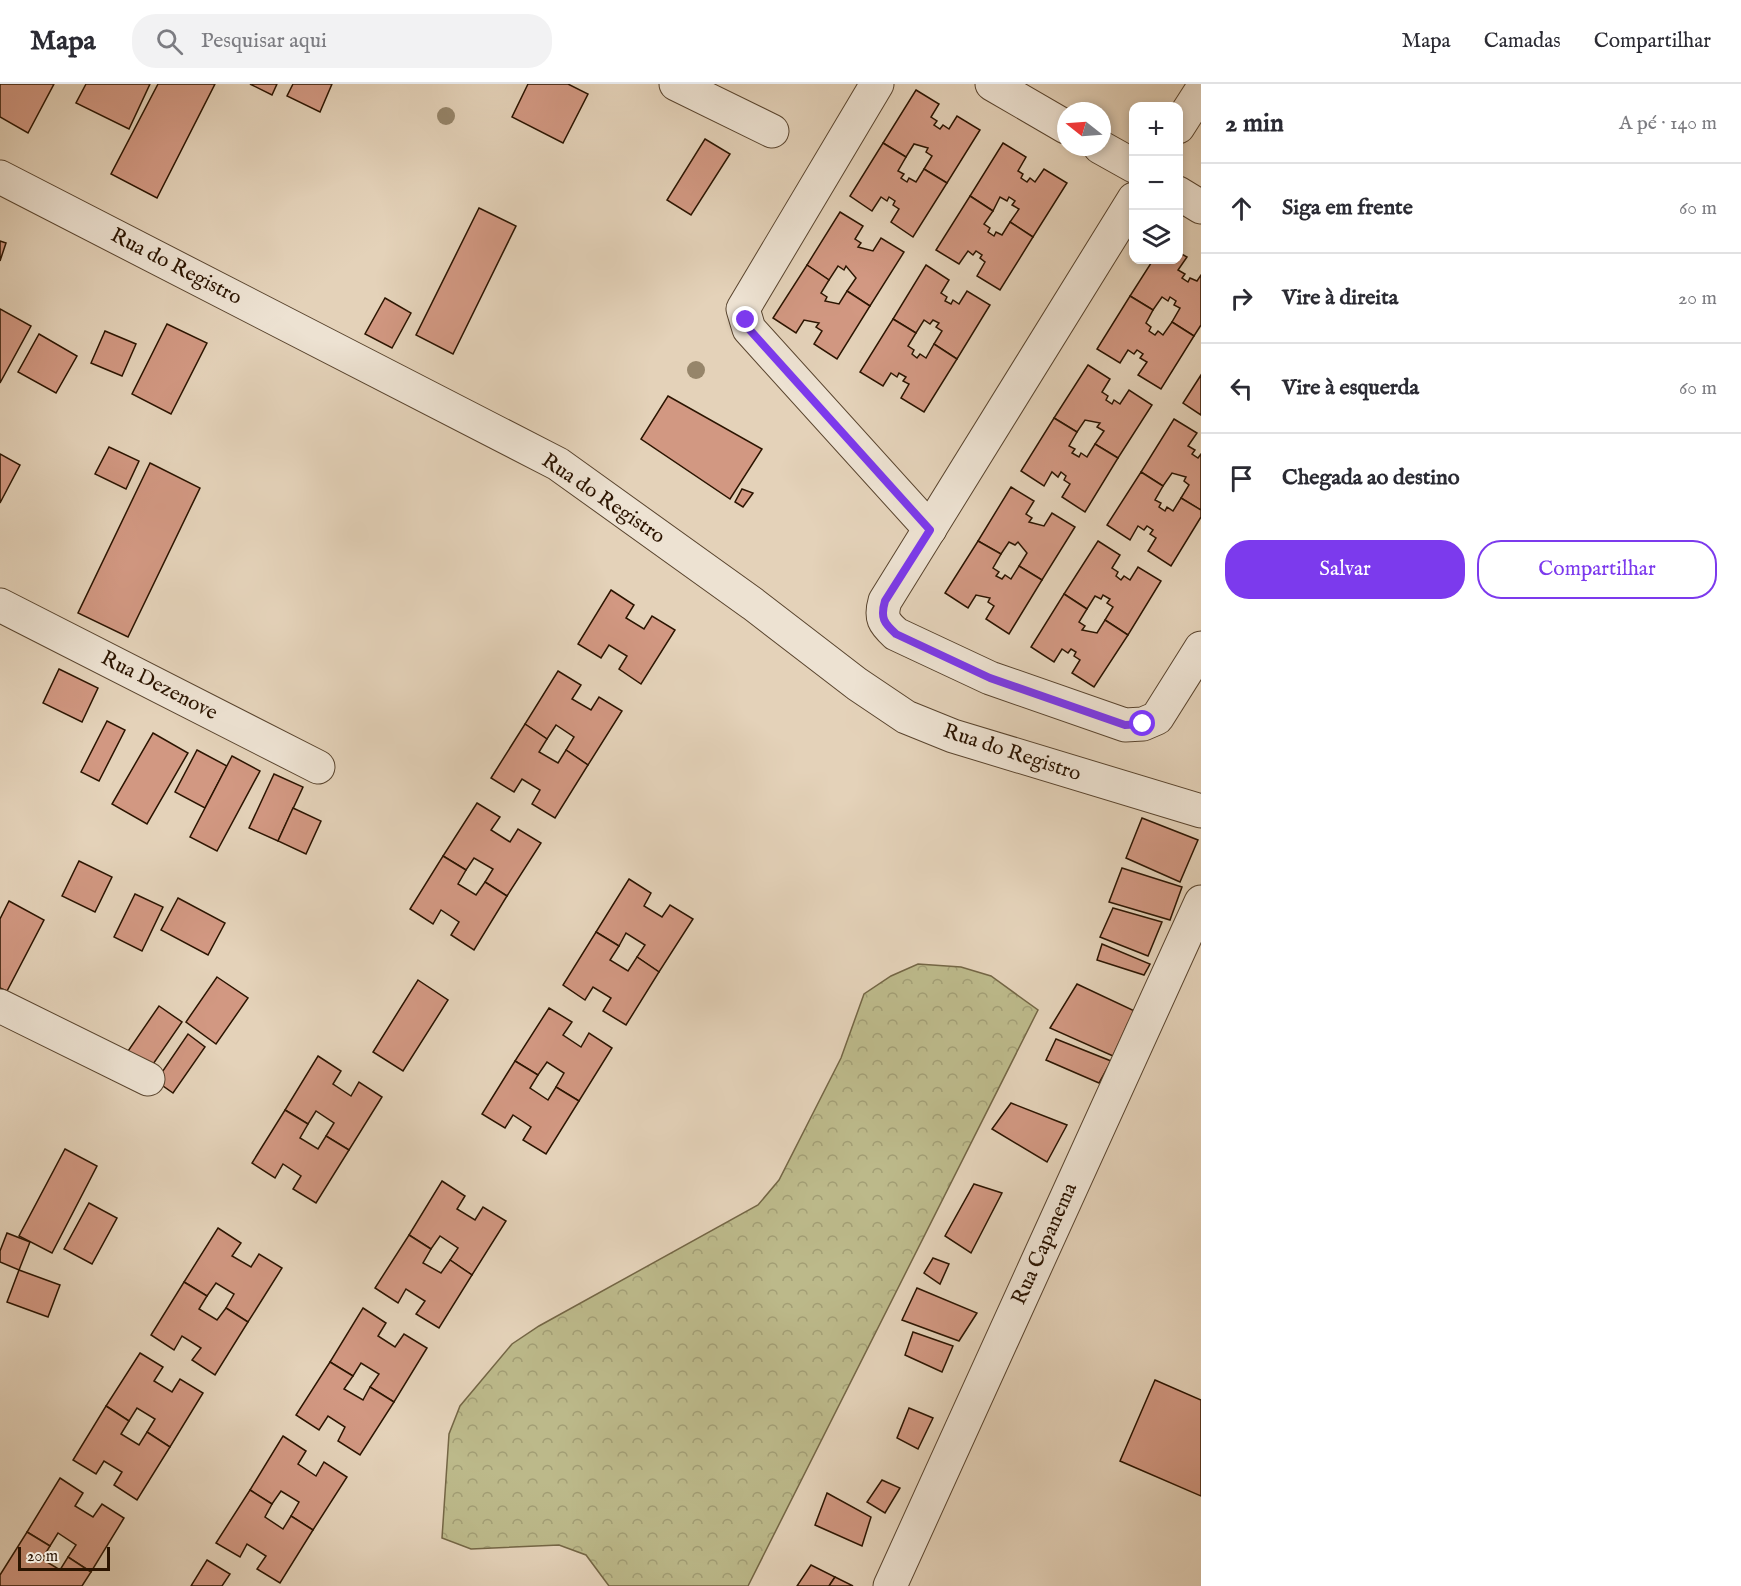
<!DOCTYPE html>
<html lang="pt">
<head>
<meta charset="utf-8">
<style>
  :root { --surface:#fff; --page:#f2f2f3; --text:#2b2b33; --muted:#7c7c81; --line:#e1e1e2; --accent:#7c3aed }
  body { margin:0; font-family:"IM FELL English",serif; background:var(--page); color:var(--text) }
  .controls { position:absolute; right:18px; top:18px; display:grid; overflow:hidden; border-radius:12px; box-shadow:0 3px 9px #0003 }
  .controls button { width:54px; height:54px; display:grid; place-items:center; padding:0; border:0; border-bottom:2px solid var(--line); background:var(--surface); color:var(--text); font:30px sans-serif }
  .compass { position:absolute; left:1057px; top:18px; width:54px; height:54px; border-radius:50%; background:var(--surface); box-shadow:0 3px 9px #0003; rotate:287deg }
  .scale { position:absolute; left:18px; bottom:15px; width:92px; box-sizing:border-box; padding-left:6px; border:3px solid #2b1400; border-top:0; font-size:16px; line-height:21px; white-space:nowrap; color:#2b1400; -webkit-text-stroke:4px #ede2d2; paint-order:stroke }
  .stop { position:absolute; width:18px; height:18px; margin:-14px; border:4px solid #7c3aed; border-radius:50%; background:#fff }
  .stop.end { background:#7c3aed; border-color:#fff; box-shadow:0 2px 6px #0008 }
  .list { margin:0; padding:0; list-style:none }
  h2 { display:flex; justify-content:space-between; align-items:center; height:78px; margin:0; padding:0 24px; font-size:26px }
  h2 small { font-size:20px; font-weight:400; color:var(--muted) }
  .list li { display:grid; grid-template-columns:39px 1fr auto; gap:18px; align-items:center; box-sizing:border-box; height:90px; padding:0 24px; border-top:2px solid var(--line) }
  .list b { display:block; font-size:22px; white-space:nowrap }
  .list em { font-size:20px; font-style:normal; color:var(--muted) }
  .actions { display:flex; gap:12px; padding:18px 24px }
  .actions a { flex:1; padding:14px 0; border:2px solid var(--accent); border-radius:24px; text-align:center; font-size:21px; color:var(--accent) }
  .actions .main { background:var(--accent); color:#fff }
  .icon { flex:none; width:33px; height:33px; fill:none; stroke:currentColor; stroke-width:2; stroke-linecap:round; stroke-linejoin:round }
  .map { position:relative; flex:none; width:1201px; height:1502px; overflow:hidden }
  header { display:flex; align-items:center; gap:36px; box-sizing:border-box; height:84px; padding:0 30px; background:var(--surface); border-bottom:2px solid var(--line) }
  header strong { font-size:28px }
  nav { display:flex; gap:33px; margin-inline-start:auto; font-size:21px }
  .search { width:420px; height:54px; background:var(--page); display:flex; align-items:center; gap:15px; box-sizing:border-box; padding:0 21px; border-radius:24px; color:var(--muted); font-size:22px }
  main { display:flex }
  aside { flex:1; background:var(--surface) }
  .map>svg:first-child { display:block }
</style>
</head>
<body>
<header>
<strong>Mapa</strong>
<div class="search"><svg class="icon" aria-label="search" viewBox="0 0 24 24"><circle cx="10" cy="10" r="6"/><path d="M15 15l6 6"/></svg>Pesquisar aqui</div>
<nav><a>Mapa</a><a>Camadas</a><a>Compartilhar</a></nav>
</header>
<main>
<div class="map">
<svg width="1201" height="1502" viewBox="0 0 1201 1502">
  <defs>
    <pattern id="forest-crowns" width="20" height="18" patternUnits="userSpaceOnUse" patternTransform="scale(1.5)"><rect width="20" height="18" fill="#bcb98a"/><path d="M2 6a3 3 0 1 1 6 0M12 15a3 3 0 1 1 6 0" fill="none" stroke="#a29e75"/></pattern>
  </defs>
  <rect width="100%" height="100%" fill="#e4d2b9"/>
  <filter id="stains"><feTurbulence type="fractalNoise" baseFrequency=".00333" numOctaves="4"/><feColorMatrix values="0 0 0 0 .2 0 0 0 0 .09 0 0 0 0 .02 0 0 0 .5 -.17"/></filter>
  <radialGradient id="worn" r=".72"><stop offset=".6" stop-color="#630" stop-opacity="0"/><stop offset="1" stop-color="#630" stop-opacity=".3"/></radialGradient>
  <polygon fill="url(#forest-crowns)" stroke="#746645" stroke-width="1.5" points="918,880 961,883 991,892 1038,926 748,1502 609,1502 586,1471 559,1461 471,1465 442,1454 449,1350 460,1322 512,1260 539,1242 758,1121 779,1096 841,974 864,910 891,892"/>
  <g fill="#d29882" stroke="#2b1400" stroke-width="1.5">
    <polygon points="0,0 54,0 28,49 0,33"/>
    <polygon points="86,0 150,0 129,45 76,19"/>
    <polygon points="158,0 215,0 157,114 111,90"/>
    <polygon points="250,0 277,0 272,11"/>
    <polygon points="293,0 332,0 320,28 287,12"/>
    <polygon points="528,0 568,0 588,10 563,59 512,33"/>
    <polygon points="916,6 939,20 931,33 937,37 934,41 940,45 943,41 949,45 957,32 980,46 947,99 924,85 932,72 926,68 928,64 914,60 906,73 883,59"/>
    <polygon points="705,55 730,70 691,131 667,116"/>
    <polygon points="883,59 906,73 898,87 904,90 901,94 907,98 909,94 916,98 924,85 947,99 913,153 891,138 899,125 893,121 895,117 889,113 887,117 881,113 872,127 850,112"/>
    <polygon points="1003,59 1026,73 1018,87 1023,90 1021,94 1027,98 1030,94 1035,98 1044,85 1067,99 1033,153 1010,138 1019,125 1012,121 1015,117 1009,113 1007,117 1000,113 993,127 970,112"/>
    <polygon points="970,112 993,127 984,140 990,144 988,148 994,152 996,148 1002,151 1010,138 1033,153 1000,206 977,192 985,178 980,174 982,171 976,167 973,171 968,167 959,180 936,166"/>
    <polygon points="479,124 516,142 453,270 416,251"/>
    <polygon points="840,128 863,142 855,155 861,159 858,163 873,167 881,154 904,168 870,222 847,207 856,194 846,182 844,186 838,182 829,196 807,181"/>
    <polygon points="0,157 6,159 0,177"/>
    <polygon points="1178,168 1187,173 1178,186 1185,190 1182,194 1188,198 1190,194 1197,197 1201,191 1201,241 1194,252 1172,238 1180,224 1174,221 1176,217 1170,213 1168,217 1162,213 1153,226 1130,212 1153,176 1178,176"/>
    <polygon points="807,181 829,196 821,209 827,213 825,217 839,220 847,207 870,222 837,275 814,260 822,247 816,243 819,239 804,236 796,249 773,234"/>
    <polygon points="926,181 949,196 941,209 947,213 945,217 951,220 953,216 959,220 967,207 990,221 957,275 934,260 942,247 936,243 939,239 933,236 930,240 924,236 916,249 893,235"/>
    <polygon points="1130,212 1153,226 1146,239 1151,243 1149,247 1155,251 1158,247 1163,251 1172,238 1194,252 1161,305 1138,291 1147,278 1140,274 1143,270 1137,266 1134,270 1128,266 1120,279 1097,265"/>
    <polygon points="385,214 411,229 392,264 365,250"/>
    <polygon points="0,225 31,242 0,299"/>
    <polygon points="893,235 916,249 908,262 914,266 912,270 917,274 920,270 926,274 934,260 957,275 924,328 901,314 909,300 903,297 906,293 899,289 897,293 891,289 883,302 860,288"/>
    <polygon points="167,240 207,259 171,330 132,310"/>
    <polygon points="105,247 136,260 122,292 91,279"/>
    <polygon points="39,250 77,272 56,309 18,288"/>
    <polygon points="1088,281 1110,295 1102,308 1108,312 1106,316 1112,320 1114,316 1120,320 1129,306 1152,321 1118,374 1095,360 1104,347 1097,343 1100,339 1085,336 1077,348 1054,334"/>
    <polygon points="1201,291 1201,331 1183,319"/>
    <polygon points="668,312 762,365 730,415 641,355"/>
    <polygon points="1054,334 1077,348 1069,362 1075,365 1072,369 1079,373 1081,369 1087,373 1095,360 1118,374 1085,428 1062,413 1070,400 1064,396 1066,392 1061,388 1058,393 1052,388 1044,402 1021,387"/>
    <polygon points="1174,335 1197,349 1188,362 1195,366 1192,370 1198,374 1201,370 1201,426 1181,414 1189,401 1184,397 1186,393 1172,389 1163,402 1141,388"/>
    <polygon points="109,363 139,377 126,405 95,390"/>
    <polygon points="0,370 20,381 0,419"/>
    <polygon points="150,379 200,404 128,553 78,529"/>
    <polygon points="1141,388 1163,402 1155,416 1161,419 1159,423 1165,427 1167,423 1173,427 1181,414 1201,426 1201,433 1171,482 1148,467 1156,454 1150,450 1153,446 1147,442 1144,446 1138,442 1130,456 1107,441"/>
    <polygon points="1011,403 1034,417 1026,430 1032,434 1029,438 1044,442 1052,429 1075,443 1042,496 1019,482 1027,469 1018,458 1015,461 1009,458 1001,470 978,457"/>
    <polygon points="742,405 753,409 743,423 735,418"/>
    <polygon points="978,457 1001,470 993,484 999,488 996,492 1002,495 1005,491 1011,495 1019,482 1042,496 1009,550 986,535 994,522 988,518 990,514 976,511 968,524 945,509"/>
    <polygon points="1098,457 1120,471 1112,484 1118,488 1116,492 1121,496 1124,492 1130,496 1138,483 1161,497 1128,551 1105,536 1113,523 1107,519 1110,515 1103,511 1101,515 1095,512 1087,525 1064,510"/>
    <polygon points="611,506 634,521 626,534 644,545 652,532 675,546 641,600 619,585 627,572 609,561 601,574 578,560"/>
    <polygon points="1064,510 1087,525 1079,538 1085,542 1082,546 1097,549 1105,536 1128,551 1094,603 1072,589 1080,576 1074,572 1076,568 1071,565 1068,569 1062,565 1054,578 1031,563"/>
    <polygon points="59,585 98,604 82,638 43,619"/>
    <polygon points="558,587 581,601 572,615 591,626 599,613 622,627 588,681 566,666 574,653 556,641 547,655 525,640"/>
    <polygon points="107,637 125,646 99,697 81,688"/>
    <polygon points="525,640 547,655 539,668 558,679 566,666 588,681 555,734 532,720 540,706 522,695 514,708 491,694"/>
    <polygon points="153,649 188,669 147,740 112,720"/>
    <polygon points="197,666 227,682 205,724 175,708"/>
    <polygon points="232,672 260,687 217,767 190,753"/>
    <polygon points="274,690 303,703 278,757 249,744"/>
    <polygon points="477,719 500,733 491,746 510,758 518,745 541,759 507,812 485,798 493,785 474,774 466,786 443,772"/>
    <polygon points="293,724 321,737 306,770 278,757"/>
    <polygon points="1142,734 1198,756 1180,798 1126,774"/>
    <polygon points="443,772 466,786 458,800 476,811 485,798 507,812 474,866 451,851 459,838 441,826 433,840 410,825"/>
    <polygon points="79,777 112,793 95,828 62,812"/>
    <polygon points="1122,784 1182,803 1170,836 1109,818"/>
    <polygon points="629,795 651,809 644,822 662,833 670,821 693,835 659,888 637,873 645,861 626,849 619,862 596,848"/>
    <polygon points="135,810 163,823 142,867 114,853"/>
    <polygon points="178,814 225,839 208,871 161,846"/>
    <polygon points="9,817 44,836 7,907 0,904 0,835"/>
    <polygon points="1113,824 1162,838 1148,872 1100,853"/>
    <polygon points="596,848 619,862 610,876 628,887 637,873 659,888 626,941 603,927 611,914 593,903 585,916 563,901"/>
    <polygon points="1102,860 1150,880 1144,891 1097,876"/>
    <polygon points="217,893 248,914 216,960 186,938"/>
    <polygon points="418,896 448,916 403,987 373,968"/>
    <polygon points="1077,900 1141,930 1135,940 1128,939 1113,972 1050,944"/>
    <polygon points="159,922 182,938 149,986 126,970"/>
    <polygon points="549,924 572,938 563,951 581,963 589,949 612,964 579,1017 556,1003 564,989 547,978 538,991 515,977"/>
    <polygon points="188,950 205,963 173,1009 156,997"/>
    <polygon points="1056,955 1111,977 1099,999 1046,976"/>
    <polygon points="318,972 341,987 333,1000 351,1012 359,998 382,1013 349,1066 326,1052 334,1039 316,1027 308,1040 285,1026"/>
    <polygon points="515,977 538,991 530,1004 548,1016 556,1003 579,1017 546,1070 523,1056 531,1043 513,1031 505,1044 482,1030"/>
    <polygon points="1011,1019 1067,1041 1047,1078 992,1045"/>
    <polygon points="285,1026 308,1040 300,1054 318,1065 326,1052 349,1066 316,1119 293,1105 301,1092 283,1080 275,1094 252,1079"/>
    <polygon points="65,1065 97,1082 52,1169 19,1152"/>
    <polygon points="442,1097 465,1112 457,1125 475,1136 483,1123 506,1137 472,1191 450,1176 458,1164 440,1152 431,1165 409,1151"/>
    <polygon points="974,1100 1002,1109 971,1169 945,1152"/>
    <polygon points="89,1119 117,1134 92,1180 64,1165"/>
    <polygon points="218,1144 241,1159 232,1172 251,1183 259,1170 282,1184 248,1238 226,1224 234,1210 216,1199 207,1212 184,1198"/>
    <polygon points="7,1149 30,1158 19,1186 0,1178 0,1167"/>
    <polygon points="409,1151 431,1165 423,1179 441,1189 450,1176 472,1191 439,1244 416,1230 425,1217 406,1205 398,1219 375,1204"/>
    <polygon points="933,1174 949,1180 940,1200 924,1189"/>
    <polygon points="19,1186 60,1201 48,1233 7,1218"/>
    <polygon points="184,1198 207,1212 199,1225 217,1236 226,1224 248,1238 215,1291 192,1276 201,1264 182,1252 174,1266 151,1251"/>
    <polygon points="917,1204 977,1229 959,1257 902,1236"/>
    <polygon points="363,1224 386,1239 378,1252 395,1263 404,1250 427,1264 394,1318 370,1303 379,1290 361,1279 353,1292 330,1278"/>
    <polygon points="913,1248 953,1262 942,1288 905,1271"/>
    <polygon points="140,1269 163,1283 154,1297 172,1308 180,1295 203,1309 170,1363 147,1348 155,1335 137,1324 129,1337 106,1322"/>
    <polygon points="330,1278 353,1292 344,1305 363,1316 370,1303 394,1318 360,1371 338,1357 345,1343 328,1332 319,1346 296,1331"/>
    <polygon points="1155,1296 1201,1316 1201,1412 1120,1377"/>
    <polygon points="106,1322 129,1337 121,1350 139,1361 147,1348 170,1363 137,1416 114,1401 122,1388 104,1377 96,1390 73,1376"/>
    <polygon points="909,1324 933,1334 918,1365 897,1354"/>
    <polygon points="283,1352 306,1367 298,1380 316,1392 324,1378 347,1393 313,1446 291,1432 299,1418 281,1407 272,1420 250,1406"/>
    <polygon points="60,1394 83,1409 75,1422 93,1433 102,1420 124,1434 91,1488 68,1473 76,1461 58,1449 50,1462 27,1448"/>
    <polygon points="882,1396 900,1404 885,1429 867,1418"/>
    <polygon points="250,1406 272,1420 265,1433 283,1445 291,1432 313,1446 280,1499 257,1485 266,1472 247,1460 240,1473 216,1459"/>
    <polygon points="827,1409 871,1433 862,1462 815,1441"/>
    <polygon points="27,1448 50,1462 42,1475 60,1486 68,1473 91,1488 82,1502 0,1502 0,1491"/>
    <polygon points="207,1476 230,1490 222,1502 191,1502"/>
    <polygon points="811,1481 835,1493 829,1502 797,1502"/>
    <polygon points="835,1493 853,1502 829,1502"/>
  </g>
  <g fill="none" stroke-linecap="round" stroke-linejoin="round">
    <g stroke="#59442e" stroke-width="35">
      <g id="minor">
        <polyline points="676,0 772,47"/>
        <polyline points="877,0 743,225 749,245 930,445"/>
        <polyline points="992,0 1066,43"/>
        <polyline points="1178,43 1201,7"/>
        <polyline points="1100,63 1134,82"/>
        <polyline points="0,93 558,380 753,520 857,600 906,633 953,652 1201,727"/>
        <polyline points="1178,109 1201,123"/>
        <path d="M 1134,115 L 885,517 C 880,534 884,539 896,550 L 990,594 L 1125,641 L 1143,640 L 1157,634 L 1201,564"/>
        <polyline points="0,521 318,683"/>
        <polyline points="0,922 148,995"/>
        <polyline points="890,1502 1201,818"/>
      </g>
    </g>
    <use href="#minor" stroke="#ede2d2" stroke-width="33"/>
  </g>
  <g fill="#96856a">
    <circle cx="446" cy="32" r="9"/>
    <circle cx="696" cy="286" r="9"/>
  </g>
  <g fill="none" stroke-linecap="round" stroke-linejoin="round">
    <path stroke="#7c3aed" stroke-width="8" d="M 746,236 L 749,245 L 930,446 L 885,517 C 880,534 884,539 896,550 L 990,594 L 1125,641 L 1143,640"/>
  </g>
  <g text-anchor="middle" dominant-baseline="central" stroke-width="4.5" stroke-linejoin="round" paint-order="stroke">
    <g font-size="21" fill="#2b1400" stroke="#ede2d2">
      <text transform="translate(176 183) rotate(27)">Rua do Registro</text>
      <text transform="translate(603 415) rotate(34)">Rua do Registro</text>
      <text transform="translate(159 602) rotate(27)">Rua Dezenove</text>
      <text transform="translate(1012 669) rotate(18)">Rua do Registro</text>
      <text transform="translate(1045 1160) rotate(-66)">Rua Capanema</text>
    </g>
  </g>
  <rect width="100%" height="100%" filter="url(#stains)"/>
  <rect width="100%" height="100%" fill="url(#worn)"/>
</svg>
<div class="controls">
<button>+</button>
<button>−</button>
<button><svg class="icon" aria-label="layers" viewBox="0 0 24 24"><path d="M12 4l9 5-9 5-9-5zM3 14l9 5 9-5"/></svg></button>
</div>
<svg class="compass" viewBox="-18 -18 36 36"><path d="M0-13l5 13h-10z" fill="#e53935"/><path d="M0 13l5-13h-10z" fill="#7c7c81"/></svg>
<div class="scale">20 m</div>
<div class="stop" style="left:1143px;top:640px"></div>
<div class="stop end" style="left:746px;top:236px"></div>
</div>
<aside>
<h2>2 min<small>A pé · 140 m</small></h2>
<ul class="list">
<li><svg class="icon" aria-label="ahead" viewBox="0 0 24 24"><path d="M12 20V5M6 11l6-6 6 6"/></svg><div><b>Siga em frente</b></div><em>60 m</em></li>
<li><svg class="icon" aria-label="right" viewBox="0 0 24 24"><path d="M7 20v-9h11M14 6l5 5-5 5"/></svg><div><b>Vire à direita</b></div><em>20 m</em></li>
<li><svg class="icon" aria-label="left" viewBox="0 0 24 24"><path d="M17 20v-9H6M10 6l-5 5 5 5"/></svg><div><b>Vire à esquerda</b></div><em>60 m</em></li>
<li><svg class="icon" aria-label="arrive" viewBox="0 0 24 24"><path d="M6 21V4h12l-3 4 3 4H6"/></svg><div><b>Chegada ao destino</b></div></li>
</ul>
<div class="actions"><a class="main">Salvar</a><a>Compartilhar</a></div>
</aside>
</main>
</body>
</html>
